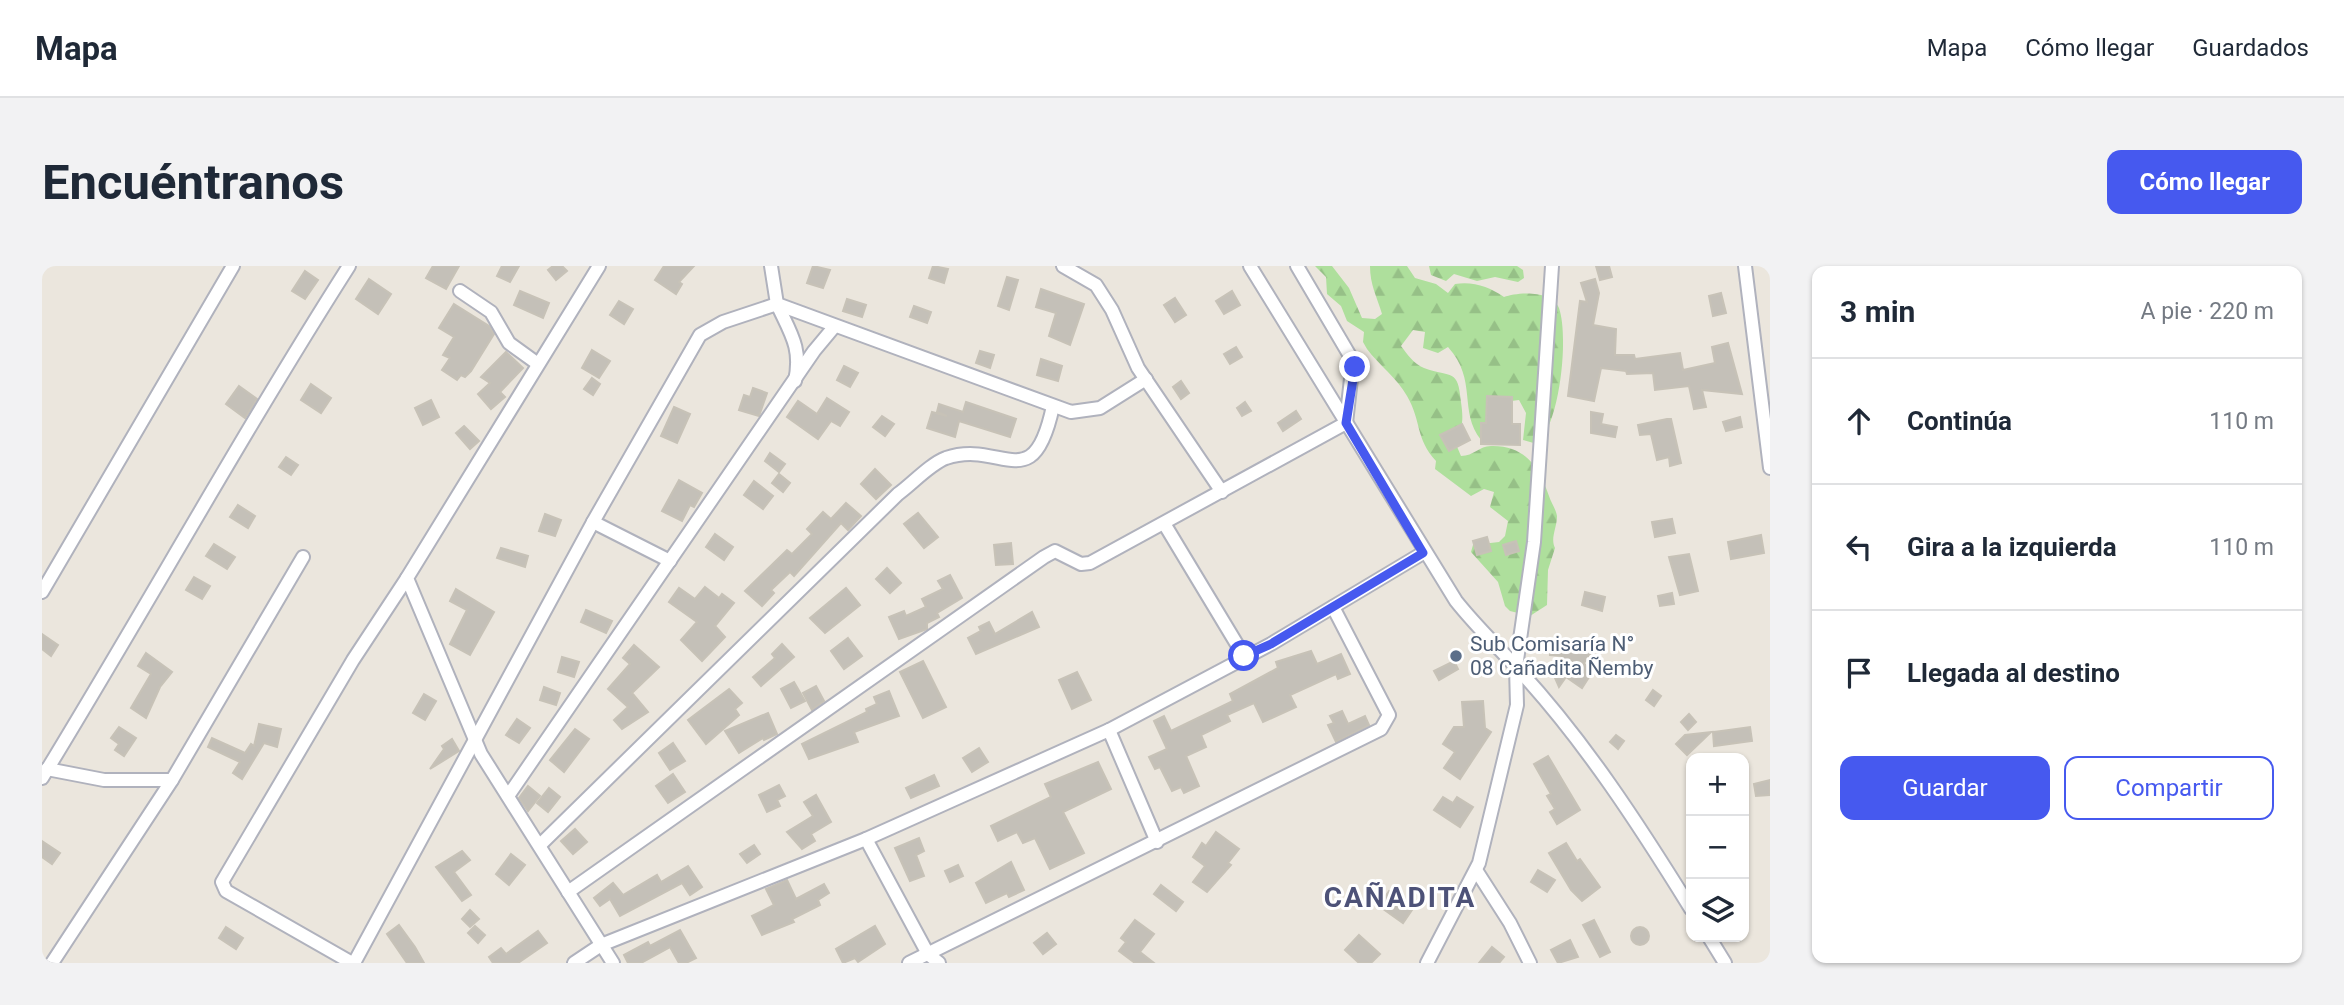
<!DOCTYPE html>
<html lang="es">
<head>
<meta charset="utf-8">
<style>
  :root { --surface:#fff; --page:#f2f2f3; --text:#1f2937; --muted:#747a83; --line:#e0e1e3; --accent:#4659ef }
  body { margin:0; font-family:Roboto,sans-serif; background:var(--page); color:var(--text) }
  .controls { position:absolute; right:21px; bottom:21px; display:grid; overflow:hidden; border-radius:14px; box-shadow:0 2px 5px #0004 }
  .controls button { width:63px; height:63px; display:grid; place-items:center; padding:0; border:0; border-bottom:2px solid var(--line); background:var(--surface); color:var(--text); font:35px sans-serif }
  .stop { position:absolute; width:21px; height:21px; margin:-16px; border:5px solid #4659ef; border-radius:50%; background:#fff }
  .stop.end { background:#4659ef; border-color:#fff; box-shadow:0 2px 7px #0008 }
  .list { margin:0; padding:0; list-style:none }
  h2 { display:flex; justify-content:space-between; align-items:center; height:91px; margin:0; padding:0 28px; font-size:30px }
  h2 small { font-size:23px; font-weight:400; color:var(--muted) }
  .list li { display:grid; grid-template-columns:46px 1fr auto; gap:21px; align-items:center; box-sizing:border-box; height:126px; padding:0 28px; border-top:2px solid var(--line) }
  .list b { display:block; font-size:26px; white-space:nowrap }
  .list em { font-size:23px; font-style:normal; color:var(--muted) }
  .actions { display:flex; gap:14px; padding:21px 28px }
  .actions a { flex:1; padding:16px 0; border:2px solid var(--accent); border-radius:14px; text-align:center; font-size:24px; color:var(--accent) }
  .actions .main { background:var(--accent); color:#fff }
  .icon { flex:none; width:38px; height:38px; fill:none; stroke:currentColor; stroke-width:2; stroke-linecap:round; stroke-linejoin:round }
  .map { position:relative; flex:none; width:1728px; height:697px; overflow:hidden; border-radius:14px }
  header { display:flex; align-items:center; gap:42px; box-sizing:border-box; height:98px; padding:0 35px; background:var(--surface); border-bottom:2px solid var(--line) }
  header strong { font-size:33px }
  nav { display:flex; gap:38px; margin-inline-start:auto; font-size:24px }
  .intro { display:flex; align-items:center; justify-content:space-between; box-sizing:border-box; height:168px; padding:0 42px }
  h1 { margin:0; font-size:49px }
  .button { padding:18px 32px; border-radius:14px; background:var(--accent); color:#fff; font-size:24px; font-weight:700 }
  main { display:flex; gap:42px; padding:0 42px }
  aside { flex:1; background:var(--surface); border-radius:14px; box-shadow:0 2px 5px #0004 }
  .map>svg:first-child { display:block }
</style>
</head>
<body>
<header>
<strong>Mapa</strong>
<nav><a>Mapa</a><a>Cómo llegar</a><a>Guardados</a></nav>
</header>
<div class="intro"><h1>Encuéntranos</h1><a class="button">Cómo llegar</a></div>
<main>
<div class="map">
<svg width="1728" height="697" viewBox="0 0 1728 697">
  <defs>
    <pattern id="forest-firs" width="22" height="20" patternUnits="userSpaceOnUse" patternTransform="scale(1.75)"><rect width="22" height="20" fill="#aedf9c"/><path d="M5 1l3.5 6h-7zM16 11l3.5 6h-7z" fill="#96c087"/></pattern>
  </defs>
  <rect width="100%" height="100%" fill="#ebe6dd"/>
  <g fill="url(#forest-firs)">
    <path d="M 1273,0 L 1290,0 L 1307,22 L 1320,52 L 1333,53 L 1340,48 C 1335,31 1328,19 1328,0 L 1365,0 L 1373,12 L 1394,18 L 1406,27 L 1413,18 C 1431,15 1448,21 1462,31 C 1476,26 1510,24 1517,42 C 1527,71 1518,158 1495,178 L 1481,174 L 1484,147 L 1477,134 L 1469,135 L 1439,174 C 1416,145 1436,114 1406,81 L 1396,87 L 1381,82 L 1383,66 L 1371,64 L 1359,80 C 1365,88 1372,98 1382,102 C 1410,112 1416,102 1419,136 C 1421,151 1422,160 1413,176 L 1419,190 C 1432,190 1437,180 1449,180 C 1484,179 1497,202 1507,230 C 1509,237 1514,243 1515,250 C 1515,262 1508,272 1513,282 L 1506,304 L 1505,339 L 1488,350 L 1468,345 L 1463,340 L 1456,316 L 1429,286 L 1431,279 L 1457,276 L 1463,270 L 1466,255 L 1448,241 L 1452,226 L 1442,223 L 1429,230 L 1393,203 L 1394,195 C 1373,172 1380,156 1365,130 C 1355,112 1337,99 1325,83 L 1321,76 L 1322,66 L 1305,55 L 1299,40 L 1285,28 L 1284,11 Z"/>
    <polygon points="1387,0 1475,0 1481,4 1482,12 1476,16 1453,11 1435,15 1412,8 1404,15 1389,9"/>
  </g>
  <g fill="#c4c0b8" stroke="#c7c2b7" stroke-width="2">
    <polygon points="391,0 417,0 404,23 384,12"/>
    <polygon points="460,0 477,0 468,16 455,10"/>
    <polygon points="511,0 520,0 525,5 514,14 506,4"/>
    <polygon points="622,0 652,0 637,16 640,18 634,28 613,14"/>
    <polygon points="771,0 788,4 781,22 765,17"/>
    <polygon points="891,0 906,3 902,17 887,12"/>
    <polygon points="1554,0 1567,0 1570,11 1558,14"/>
    <polygon points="263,5 276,14 263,33 250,25"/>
    <polygon points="965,11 976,14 967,44 956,40"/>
    <polygon points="327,13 349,28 336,48 314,33"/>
    <polygon points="1553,13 1557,27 1551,59 1574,63 1573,89 1592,89 1593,93 1638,87 1641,104 1673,97 1670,81 1686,77 1700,128 1660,124 1664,141 1652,143 1647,120 1613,124 1611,107 1585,108 1584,105 1559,102 1552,135 1526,130 1538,35 1545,36 1539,17"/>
    <polygon points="999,23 1042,38 1028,79 1007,70 1014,47 994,41"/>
    <polygon points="478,25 507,37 501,52 472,39"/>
    <polygon points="1190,25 1198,39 1182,48 1174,35"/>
    <polygon points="1679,27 1684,47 1671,50 1667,30"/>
    <polygon points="1133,32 1144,49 1133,56 1122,39"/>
    <polygon points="805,33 824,39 820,51 801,45"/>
    <polygon points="577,35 591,43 582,58 568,49"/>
    <polygon points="412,38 447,60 452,68 429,105 423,111 419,109 415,114 400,104 408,92 401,89 412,71 397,62"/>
    <polygon points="872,40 889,46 885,57 868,51"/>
    <polygon points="1194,81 1200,91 1188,98 1182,88"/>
    <polygon points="550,84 568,95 557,112 540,102"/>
    <polygon points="938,85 952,89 948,102 934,97"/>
    <polygon points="464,86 481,102 458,126 463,131 449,143 436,128 448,117 439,111"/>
    <polygon points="999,93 1020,100 1016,115 995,109"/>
    <polygon points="802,100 816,107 808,121 795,114"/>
    <polygon points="550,112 558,118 551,129 542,123"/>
    <polygon points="1139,115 1147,127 1139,133 1131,121"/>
    <polygon points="269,118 289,132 279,147 259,134"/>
    <polygon points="197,120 215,133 203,152 184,138"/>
    <polygon points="711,122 725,127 717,150 697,144 702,129 708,131"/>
    <polygon points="1445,130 1470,131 1470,158 1478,158 1478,179 1439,178 1439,157 1444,157"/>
    <polygon points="785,132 807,146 798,160 789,155 776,173 745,151 756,135 775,148"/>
    <polygon points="389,134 397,151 381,159 373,142"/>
    <polygon points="924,136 974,153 968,171 917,155 913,171 885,162 890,146 905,150 895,146 897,138 921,146"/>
    <polygon points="1203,136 1209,145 1200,150 1195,142"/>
    <polygon points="632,141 648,148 635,177 619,170"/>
    <polygon points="1254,145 1259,153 1241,165 1236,157"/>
    <polygon points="1549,146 1561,148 1559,158 1575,161 1573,171 1549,167"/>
    <polygon points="840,150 852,158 843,170 831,161"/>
    <polygon points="1698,151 1700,161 1684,165 1681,156"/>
    <polygon points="1625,153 1629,153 1639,197 1628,200 1627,191 1615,194 1609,168 1598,169 1596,159"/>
    <polygon points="1420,158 1428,174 1407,185 1398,169"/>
    <polygon points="422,160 437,175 428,183 414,167"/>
    <polygon points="728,187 743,198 737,206 723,195"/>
    <polygon points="244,191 256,199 249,209 237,201"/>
    <polygon points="833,203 849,219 834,233 819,218"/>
    <polygon points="737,208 748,217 741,226 730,217"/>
    <polygon points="637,214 660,227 652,241 648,239 640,255 620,245"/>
    <polygon points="712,215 731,230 721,243 702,229"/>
    <polygon points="804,237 819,250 806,264 799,257 752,310 748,306 729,324 732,327 720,340 703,325 745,284 750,288 770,268 765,263 781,246 789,253"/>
    <polygon points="196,239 213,250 206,262 188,251"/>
    <polygon points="876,247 896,271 882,282 862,258"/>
    <polygon points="503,248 519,254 513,270 497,265"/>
    <polygon points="1630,253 1633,267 1613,271 1610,256"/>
    <polygon points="673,268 691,281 682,294 664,281"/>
    <polygon points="1719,269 1722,287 1689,293 1686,276"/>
    <polygon points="1445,271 1449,285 1435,289 1431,275"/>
    <polygon points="1474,275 1477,285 1464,289 1461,279"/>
    <polygon points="969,277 971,298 954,299 952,279"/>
    <polygon points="172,278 193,291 185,303 164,290"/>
    <polygon points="459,282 486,290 483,301 455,292"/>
    <polygon points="1647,288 1656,325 1638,329 1627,291"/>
    <polygon points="845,302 859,317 848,327 834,313"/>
    <polygon points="908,309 920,332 895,347 897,351 885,357 885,363 857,373 847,351 862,345 864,350 884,341 880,333 901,323 896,315"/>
    <polygon points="152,311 168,320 160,333 144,324"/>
    <polygon points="663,321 677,332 680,328 692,337 673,360 683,371 660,395 639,374 655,356 627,336 637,322 653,333"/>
    <polygon points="804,322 818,339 783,367 768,352"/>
    <polygon points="414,323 452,346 428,389 408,378 425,344 408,335"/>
    <polygon points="1543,326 1563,331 1560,345 1540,339"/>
    <polygon points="1630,327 1632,338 1618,340 1616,330"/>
    <polygon points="544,344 570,355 564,367 539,356"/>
    <polygon points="990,346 997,361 934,388 926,372 939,365 937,361 947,356 953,368"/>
    <polygon points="0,368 16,379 9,390 0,383"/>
    <polygon points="806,372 820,390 802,403 789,385"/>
    <polygon points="1509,377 1539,380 1549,387 1542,397 1549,408 1540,422 1524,411 1517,421 1510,405 1520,390 1508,389"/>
    <polygon points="740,378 752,391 719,420 711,411 733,392 730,388"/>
    <polygon points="592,379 617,401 590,427 606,446 580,463 572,454 586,441 566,423 588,398 581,392"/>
    <polygon points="1269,385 1275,398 1299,388 1308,408 1296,413 1294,408 1248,429 1254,441 1221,456 1212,437 1185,449 1188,455 1159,469 1164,481 1144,490 1157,520 1142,527 1139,521 1130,525 1118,501 1113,503 1107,491 1125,483 1112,455 1122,450 1129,465 1191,435 1188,428 1236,402 1234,396"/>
    <polygon points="104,387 130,406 118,421 104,452 89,442 109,408 96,400"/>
    <polygon points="520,391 537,396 532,411 516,406"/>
    <polygon points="881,395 904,441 881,452 858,406"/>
    <polygon points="1412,395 1416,403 1397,414 1392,405"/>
    <polygon points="1035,406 1049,434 1030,443 1017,414"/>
    <polygon points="752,416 763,435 749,442 739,423"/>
    <polygon points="774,420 782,435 770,444 761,427"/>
    <polygon points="502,421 518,427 514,439 498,434"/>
    <polygon points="687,423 700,437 693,443 697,449 664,478 646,454"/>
    <polygon points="1611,424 1619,430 1612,440 1604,434"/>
    <polygon points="847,425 857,450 812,466 816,476 767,493 760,478 825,446 824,443 835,438 832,431"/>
    <polygon points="382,428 394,435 383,454 371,447"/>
    <polygon points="1441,435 1443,462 1449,466 1418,513 1402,502 1413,486 1401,478 1412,461 1422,461 1420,436"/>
    <polygon points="1300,445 1306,458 1323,450 1327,459 1294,476 1286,459 1292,457 1288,450"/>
    <polygon points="726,447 735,468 722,474 721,472 697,487 683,465"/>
    <polygon points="1647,448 1654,456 1646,464 1639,456"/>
    <polygon points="475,453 488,462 477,477 464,469"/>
    <polygon points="217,458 239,463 235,481 222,477 200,513 191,507 198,496 166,481 170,472 203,487 209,478 212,480"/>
    <polygon points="77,461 94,472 82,490 73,484 77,478 69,472"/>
    <polygon points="1708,461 1710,475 1672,480 1671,466"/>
    <polygon points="533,463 547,473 522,506 508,494"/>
    <polygon points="1669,466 1645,489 1634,478 1643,469"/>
    <polygon points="1574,469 1582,475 1576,483 1568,476"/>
    <polygon points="410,473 417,485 388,503 402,483 400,480"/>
    <polygon points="631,477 643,495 628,504 617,487"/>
    <polygon points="937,482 946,496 930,506 921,492"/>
    <polygon points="1506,490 1538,544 1515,558 1508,546 1513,543 1505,530 1509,528 1492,498"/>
    <polygon points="1056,496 1069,523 1021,546 1042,587 1008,603 993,572 981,577 975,566 956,575 949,560 1009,531 1003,518"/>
    <polygon points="631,508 643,526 626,537 614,520"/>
    <polygon points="892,509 897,520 869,532 864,522"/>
    <polygon points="1728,514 1728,529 1714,530 1712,518"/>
    <polygon points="737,519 743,530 735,534 738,540 725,546 717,529"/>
    <polygon points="486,520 498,530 486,545 477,532"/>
    <polygon points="507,522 518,531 506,546 495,537"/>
    <polygon points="774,529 789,556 769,568 773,575 760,583 745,566 771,550 762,536"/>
    <polygon points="1401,531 1411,537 1415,531 1431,541 1418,561 1392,544"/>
    <polygon points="533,563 545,576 531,588 519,575"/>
    <polygon points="1174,566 1197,583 1186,597 1189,599 1165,626 1151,616 1163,600 1151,591 1160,577 1164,580"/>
    <polygon points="877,572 882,585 874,589 882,610 868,615 853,582"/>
    <polygon points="0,575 18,587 10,598 0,591"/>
    <polygon points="1524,577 1535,595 1538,593 1558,621 1540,635 1529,624 1507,587"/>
    <polygon points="712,579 718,588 705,597 698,588"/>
    <polygon points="420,585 428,594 412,606 429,629 420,635 394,601"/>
    <polygon points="469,588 483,599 467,619 454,608"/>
    <polygon points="969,596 982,624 967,631 965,627 944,637 934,617"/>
    <polygon points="916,599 921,610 908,616 903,605"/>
    <polygon points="646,600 660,621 648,629 640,617 578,650 568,633 558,640 552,632 571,617 581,629 615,609 619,616"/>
    <polygon points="1496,604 1513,614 1505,626 1489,616"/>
    <polygon points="745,614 754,633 782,618 787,627 776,634 778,639 750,653 752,656 720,669 710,650 732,639 724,623"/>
    <polygon points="1119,619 1141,636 1134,645 1112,628"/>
    <polygon points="1347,625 1372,641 1361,657 1337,640"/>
    <polygon points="428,644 437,653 428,661 420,653"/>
    <polygon points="1093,654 1112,668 1098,686 1112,697 1093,697 1077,685 1084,676 1079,672"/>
    <polygon points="1552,654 1568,686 1558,691 1541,659"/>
    <polygon points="357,659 373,681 382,697 365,697 345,668"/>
    <polygon points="433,660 443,669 436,677 426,667"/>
    <polygon points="833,660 843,678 816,696 813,692 801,697 794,683"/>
    <polygon points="184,661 201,672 194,683 177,672"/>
    <circle cx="1598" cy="670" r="9"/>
    <polygon points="638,664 654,692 644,697 637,697 628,681 599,697 586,697 582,689 606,676 608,680"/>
    <polygon points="496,665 505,677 476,697 451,697 447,691 459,682 464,688"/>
    <polygon points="1005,667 1014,678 1001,688 992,677"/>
    <polygon points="1317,669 1338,688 1329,697 1317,697 1303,684"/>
    <polygon points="1528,674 1536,691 1516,697 1509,684"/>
    <polygon points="1450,681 1462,691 1457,697 1437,697"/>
  </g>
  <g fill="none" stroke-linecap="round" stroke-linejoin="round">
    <g stroke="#b0b2bd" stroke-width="16">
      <g id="street">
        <polyline points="557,0 365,312 439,488 571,697"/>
        <polyline points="729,0 735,38 1029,146 1058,142 1104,113"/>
        <polyline points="1021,0 1054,19 1070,44 1096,102 1180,226"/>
        <path d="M 1208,0 L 1414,335 C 1433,359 1454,379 1475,402 C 1542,474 1597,559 1649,643"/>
        <polyline points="1703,0 1728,202"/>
        <polyline points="418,25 449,46 467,77 496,98"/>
        <polyline points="551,256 628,295"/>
        <polyline points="1123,259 1202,390"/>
        <polyline points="0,326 191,0"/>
        <polyline points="1067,464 1115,576"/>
        <polyline points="5,503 62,514 130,514"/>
        <path d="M 0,512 C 104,342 200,168 307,0"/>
        <polyline points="466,530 772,85 792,61"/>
        <polyline points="824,573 886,688 897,697"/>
        <path d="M 498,579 L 856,228 C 870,218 888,198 904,192 C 960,173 991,234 1011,140"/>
        <polyline points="1434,604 1468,657 1488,697"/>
        <polyline points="526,626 1002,291 1013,285 1039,298 1048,297 1304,157 1311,95 1255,0"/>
        <polyline points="1667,671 1683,697"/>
        <polyline points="10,697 130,514 261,291"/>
        <polyline points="310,697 184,625 180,616 311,394 365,312"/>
        <path d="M 312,697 L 551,256 L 658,69 L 681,56 L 735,38 C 749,68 760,82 753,115"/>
        <polyline points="532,697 559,679 824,573 1067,464 1229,378 1381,287"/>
        <polyline points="867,697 1339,463 1347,449 1291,341"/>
        <polyline points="1385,697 1437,597 1475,439 1474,401 1492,276 1510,0"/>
      </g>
    </g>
    <use href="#street" stroke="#fff" stroke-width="12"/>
  </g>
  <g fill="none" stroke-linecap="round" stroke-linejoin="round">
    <polyline stroke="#4659ef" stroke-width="9" points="1202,390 1229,378 1381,287 1304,157 1313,101"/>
  </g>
  <circle fill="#5c6f8a" stroke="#fff" stroke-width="2.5" cx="1414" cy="390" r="7"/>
  <g text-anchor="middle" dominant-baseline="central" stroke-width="6" stroke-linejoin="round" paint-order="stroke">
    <g font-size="21" fill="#4e5e75" stroke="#fff" text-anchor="start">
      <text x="1428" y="378">Sub Comisaría N°<tspan x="1428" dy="24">08 Cañadita Ñemby</tspan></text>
    </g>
    <g font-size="28" font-weight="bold" letter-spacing="2" fill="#4d5278" stroke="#fff">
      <text x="1358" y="631">CAÑADITA</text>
    </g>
  </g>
</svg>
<div class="controls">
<button>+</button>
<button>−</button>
<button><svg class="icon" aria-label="layers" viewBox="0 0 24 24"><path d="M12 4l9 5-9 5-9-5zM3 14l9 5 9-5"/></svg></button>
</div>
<div class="stop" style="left:1202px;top:390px"></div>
<div class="stop end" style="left:1313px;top:101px"></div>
</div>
<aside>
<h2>3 min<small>A pie · 220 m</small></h2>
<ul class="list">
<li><svg class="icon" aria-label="ahead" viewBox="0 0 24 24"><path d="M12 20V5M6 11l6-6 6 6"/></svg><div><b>Continúa</b></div><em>110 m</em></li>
<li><svg class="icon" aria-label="left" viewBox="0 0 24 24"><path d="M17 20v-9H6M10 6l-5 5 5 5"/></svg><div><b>Gira a la izquierda</b></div><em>110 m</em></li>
<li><svg class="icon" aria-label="arrive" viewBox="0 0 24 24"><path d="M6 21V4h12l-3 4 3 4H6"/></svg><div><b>Llegada al destino</b></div></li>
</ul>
<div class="actions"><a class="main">Guardar</a><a>Compartir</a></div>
</aside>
</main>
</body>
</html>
